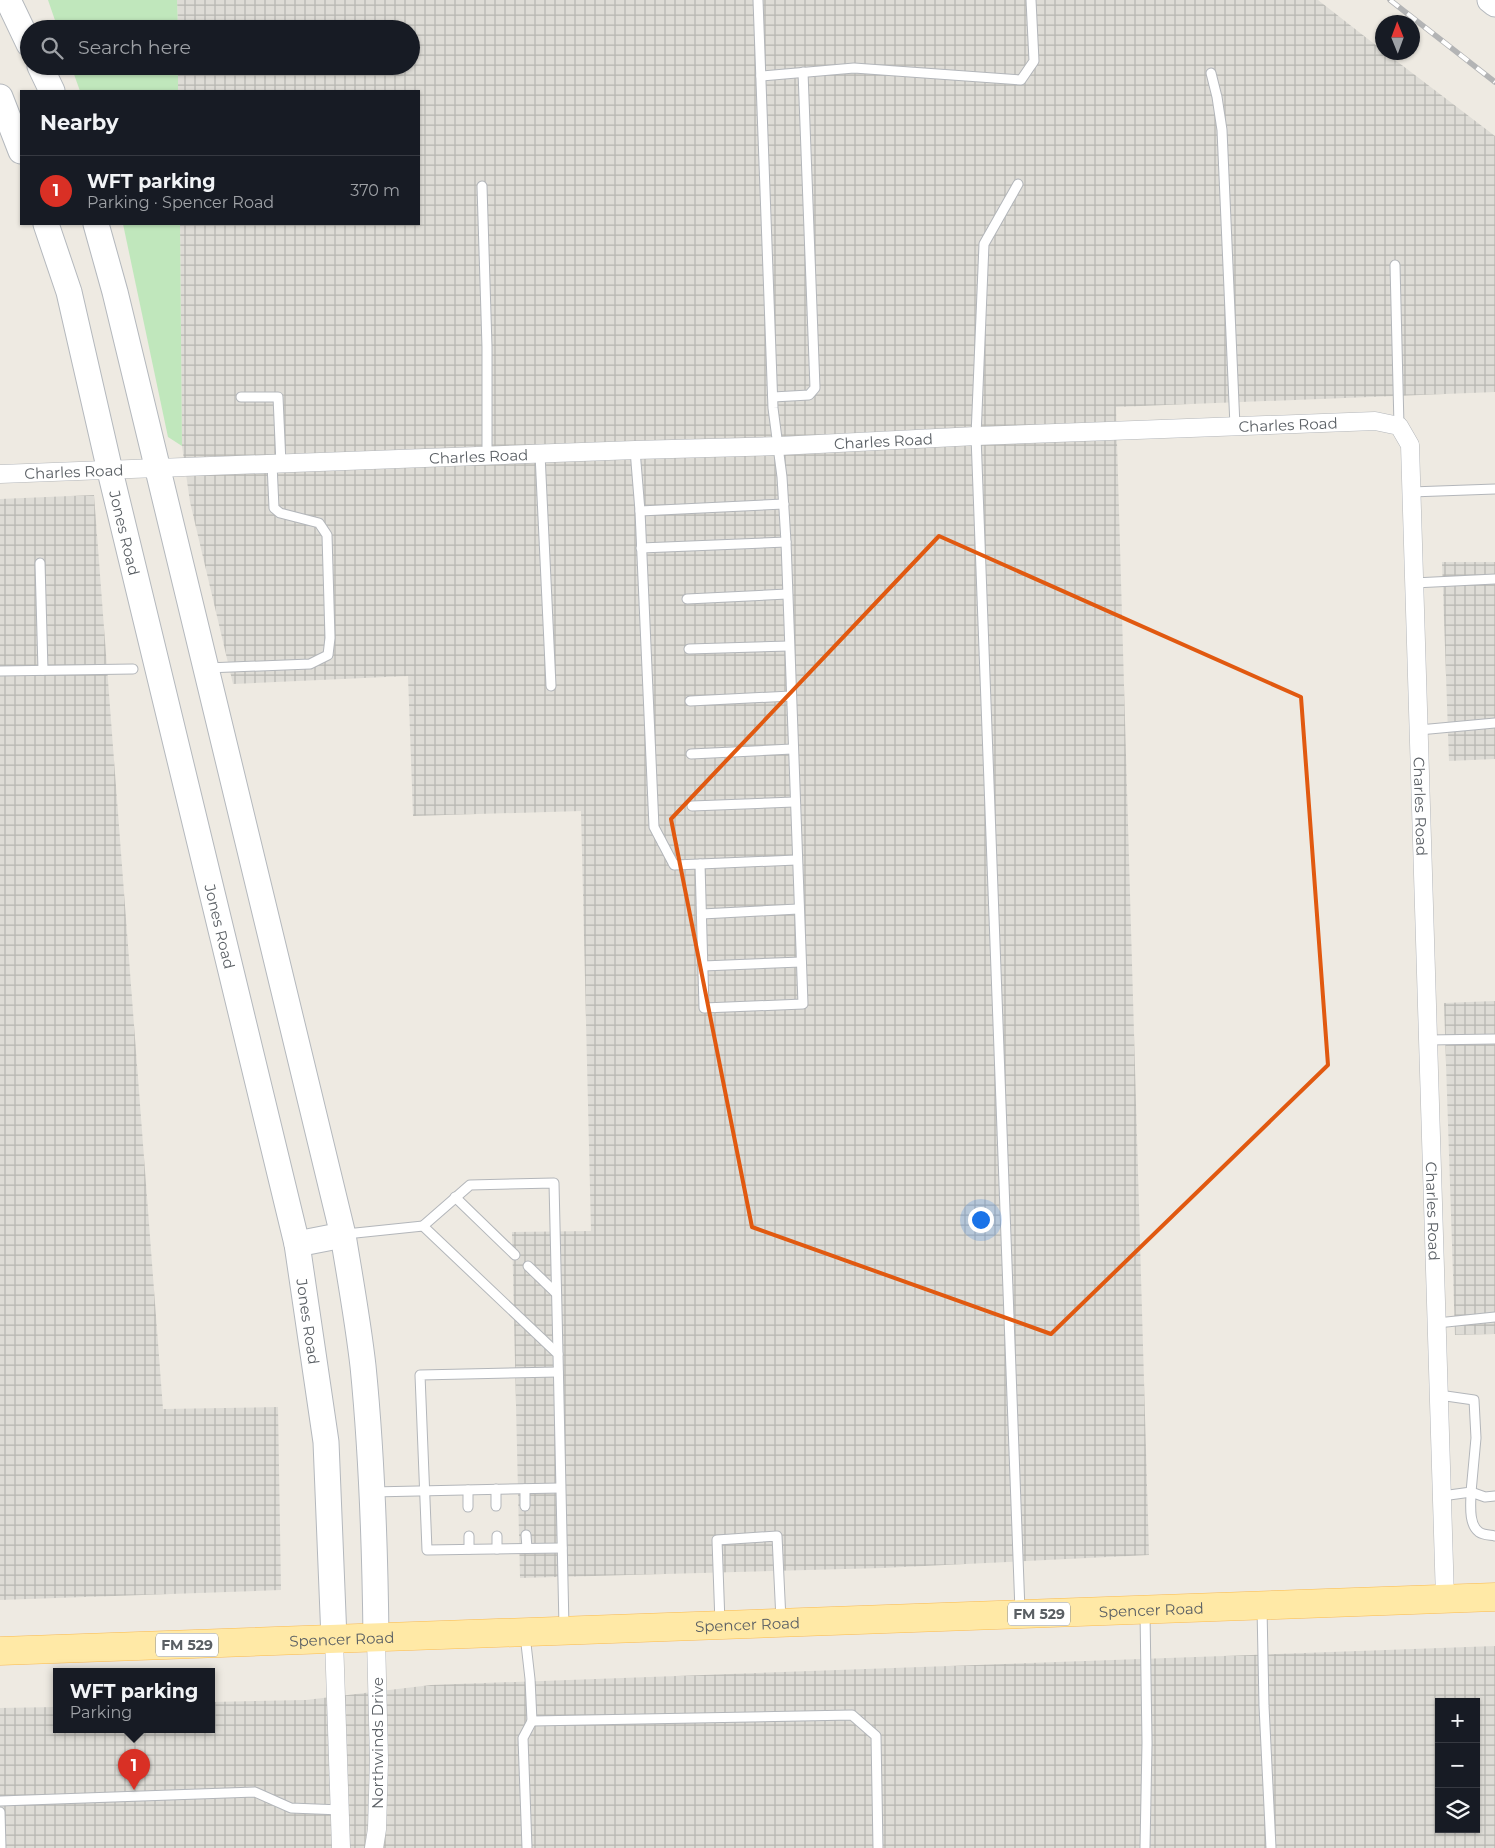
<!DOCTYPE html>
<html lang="en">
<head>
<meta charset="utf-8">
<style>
  :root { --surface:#171b24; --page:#242831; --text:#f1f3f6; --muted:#9ea1a6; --line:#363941; --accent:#d93025 }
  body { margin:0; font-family:Montserrat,sans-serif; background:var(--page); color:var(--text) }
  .controls { position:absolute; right:15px; bottom:15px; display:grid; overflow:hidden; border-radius:0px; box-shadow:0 1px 4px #0004 }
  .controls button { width:45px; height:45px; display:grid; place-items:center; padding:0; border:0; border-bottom:1px solid var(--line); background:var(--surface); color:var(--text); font:25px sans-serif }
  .compass { position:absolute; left:1375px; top:15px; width:45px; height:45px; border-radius:50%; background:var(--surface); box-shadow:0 1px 4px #0004; rotate:359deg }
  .you { position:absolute; left:980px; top:1219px; width:18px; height:18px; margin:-12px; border:4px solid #fff; border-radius:50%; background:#1a73e8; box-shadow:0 0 0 8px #1a73e833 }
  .badge { display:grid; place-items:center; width:32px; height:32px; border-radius:50%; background:var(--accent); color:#fff; font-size:16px; font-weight:700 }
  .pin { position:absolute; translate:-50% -41px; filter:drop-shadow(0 1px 2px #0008) }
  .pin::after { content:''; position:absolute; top:26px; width:18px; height:15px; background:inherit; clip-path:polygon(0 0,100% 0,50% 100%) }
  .popup { position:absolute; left:53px; top:1668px; width:162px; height:65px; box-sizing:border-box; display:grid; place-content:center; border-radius:0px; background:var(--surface); filter:drop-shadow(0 1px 4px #0005); font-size:16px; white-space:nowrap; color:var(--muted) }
  .popup b { font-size:19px; color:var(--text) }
  .popup::after { content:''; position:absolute; left:50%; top:100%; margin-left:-10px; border:10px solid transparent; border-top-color:var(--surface) }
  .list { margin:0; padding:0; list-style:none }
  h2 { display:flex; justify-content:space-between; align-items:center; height:65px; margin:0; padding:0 20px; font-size:21px }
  h2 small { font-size:16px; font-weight:400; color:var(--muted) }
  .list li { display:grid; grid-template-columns:32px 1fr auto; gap:15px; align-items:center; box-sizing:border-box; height:70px; padding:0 20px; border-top:1px solid var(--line) }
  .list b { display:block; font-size:19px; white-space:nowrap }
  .list p { margin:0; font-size:16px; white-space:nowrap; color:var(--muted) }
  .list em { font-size:16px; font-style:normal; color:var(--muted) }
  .icon { flex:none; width:28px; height:28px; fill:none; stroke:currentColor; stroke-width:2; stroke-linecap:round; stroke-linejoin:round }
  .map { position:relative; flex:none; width:1495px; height:1848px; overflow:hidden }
  .search { position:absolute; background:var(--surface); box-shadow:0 1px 4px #0004; left:20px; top:20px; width:400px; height:55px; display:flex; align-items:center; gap:12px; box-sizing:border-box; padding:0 18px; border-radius:28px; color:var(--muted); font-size:19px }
  .panel { position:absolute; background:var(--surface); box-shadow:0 1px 4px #0004; left:20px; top:90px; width:400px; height:135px; border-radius:0px }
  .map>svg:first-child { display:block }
</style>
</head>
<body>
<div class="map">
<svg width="1495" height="1848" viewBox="0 0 1495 1848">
  <defs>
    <pattern id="industrial-grid" width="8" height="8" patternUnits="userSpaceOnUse" patternTransform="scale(1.25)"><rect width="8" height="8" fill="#dedcd6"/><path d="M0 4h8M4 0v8" fill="none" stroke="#b7b6b1"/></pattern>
  </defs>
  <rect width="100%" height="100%" fill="#eeeae2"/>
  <g fill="url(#industrial-grid)" fill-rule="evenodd">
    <polygon points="177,0 1318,0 1382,50 1382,52 1386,53 1495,136 1495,392 1116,407 1149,1555 882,1568 520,1578 512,1232 591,1231 581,811 413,816 408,676 233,684 190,502 182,446 180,224 419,224 419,91 178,91 178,66 411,66 411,29 178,29"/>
    <polygon points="94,495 163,1409 278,1407 281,1590 0,1600 0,499"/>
    <polygon points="1442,562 1495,562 1495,759 1449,761"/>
    <polygon points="1495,1001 1495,1334 1455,1335 1444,1003"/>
    <path d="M 1495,1646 L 1495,1848 L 0,1848 L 0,1708 L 56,1707 L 56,1729 L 212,1729 L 212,1702 L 306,1700 L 431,1685 ZM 1439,1702 L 1476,1702 L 1476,1829 L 1439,1829 Z"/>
  </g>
  <g fill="#c0e7bc">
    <polygon points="48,0 177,0 178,29 58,29"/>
    <polygon points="71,66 178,66 178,91 80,91"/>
    <polygon points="123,224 180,224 182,446 168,437"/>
  </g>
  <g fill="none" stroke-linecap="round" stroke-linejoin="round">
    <g stroke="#b3b6ba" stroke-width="11">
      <g id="service">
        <polyline points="1211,73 1217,97 1222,130 1235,426"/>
        <polyline points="761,76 854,68 1021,80 1034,61 1031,0"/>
        <polyline points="1018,184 984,244 976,436 1020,1611"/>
        <polyline points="482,186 487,347 487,456"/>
        <polyline points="1395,265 1399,426"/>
        <polyline points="241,397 278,397 281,464"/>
        <polyline points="773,397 809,395 815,388 803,72"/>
        <polyline points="635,450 640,511 654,827 674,865 700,864 704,1008 803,1004 786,542 782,477 773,408 758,0"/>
        <polyline points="540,454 551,686"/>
        <polyline points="1411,492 1495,489"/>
        <polyline points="640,511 784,504"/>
        <polyline points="641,548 786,542"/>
        <polyline points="40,563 43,670"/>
        <polyline points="1414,583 1495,579"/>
        <polyline points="687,599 787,594"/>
        <polyline points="689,649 789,646"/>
        <polyline points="207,668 310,664 328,655 330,638 327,535 319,523 280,513 274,508 272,464"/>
        <polyline points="0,671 133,669"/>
        <polyline points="690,701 791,696"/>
        <polyline points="1419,730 1495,723"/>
        <polyline points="691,754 792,749"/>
        <polyline points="692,806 794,802"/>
        <polyline points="700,864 796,860"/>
        <polyline points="702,914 798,909"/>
        <polyline points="703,966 801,962"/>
        <polyline points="1428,1040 1495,1039"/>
        <polyline points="455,1197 515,1255"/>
        <polyline points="423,1226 470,1185 554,1183 558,1354"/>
        <polyline points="346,1234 423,1226 558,1354 564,1627"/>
        <polyline points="528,1266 556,1293"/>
        <polyline points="1437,1323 1495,1317"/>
        <polyline points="558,1372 420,1375 427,1550 562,1548"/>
        <polyline points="1439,1395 1474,1400 1476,1438 1471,1492 1442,1496"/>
        <polyline points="496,1489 496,1506"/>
        <polyline points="525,1489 525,1506"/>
        <polyline points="468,1490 468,1507"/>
        <polyline points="372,1492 560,1488"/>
        <path d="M 1495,1496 L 1485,1497 L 1471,1492 C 1471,1503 1468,1524 1479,1532 C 1483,1535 1490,1535 1495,1536"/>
        <polyline points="526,1535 527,1548"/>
        <polyline points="469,1536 469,1549"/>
        <polyline points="497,1536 497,1549"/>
        <polyline points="1262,1608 1264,1706 1271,1848"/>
        <polyline points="1145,1613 1147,1743 1145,1848"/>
        <polyline points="720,1623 717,1540 777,1536 781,1620"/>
        <polyline points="525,1635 530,1679 532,1721 852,1715 876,1736 878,1848"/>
        <polyline points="0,1801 255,1792 291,1808 341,1810"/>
        <polyline points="0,1812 1,1848"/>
        <polyline points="527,1848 523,1738 532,1721"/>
      </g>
    </g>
    <g stroke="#b3b6ba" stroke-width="19">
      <g id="minor">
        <path id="s1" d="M 0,474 L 635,450 L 779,446 L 976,436 L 1375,421 L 1399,426 L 1410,445 L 1445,1599"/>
        <polyline points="334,1639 341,1848"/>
        <polyline points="374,1848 377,1829 379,1760 376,1638"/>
      </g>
    </g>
    <g stroke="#b4b8bd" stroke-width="27">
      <g id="secondary">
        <polyline points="8,0 29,44"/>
        <polyline points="1490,0 1495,4"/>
        <polyline points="40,66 52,91"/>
        <polyline points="0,97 21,151"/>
        <path id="s2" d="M 46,224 L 69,292 L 110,471 L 297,1244 L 326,1442 L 334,1639"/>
        <path d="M 96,224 L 115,292 L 343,1235 C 350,1278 358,1322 363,1366 C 372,1456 375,1547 376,1638"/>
        <polyline points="297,1244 343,1235"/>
      </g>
    </g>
    <g stroke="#faba4f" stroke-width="29">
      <g id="primary">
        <path id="s3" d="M 0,1651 L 1495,1597"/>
      </g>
    </g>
    <use href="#service" stroke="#fff" stroke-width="9"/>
    <use href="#minor" stroke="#fff" stroke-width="18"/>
    <use href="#secondary" stroke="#fff" stroke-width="25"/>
    <use href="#primary" stroke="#ffe9a6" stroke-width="28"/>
    <g stroke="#b3b4b5" stroke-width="5.5">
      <polyline id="rail" points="1390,0 1495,82"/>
    </g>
    <use href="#rail" stroke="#fff" stroke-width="4" stroke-dasharray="11" stroke-linecap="butt"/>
  </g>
  <path fill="none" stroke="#e15910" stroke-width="4" stroke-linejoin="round" d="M 939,536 L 1301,697 L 1328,1065 L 1051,1334 L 752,1227 L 671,819 Z"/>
  <g text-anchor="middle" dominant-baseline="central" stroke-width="4" stroke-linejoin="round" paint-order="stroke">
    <g fill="#fff" stroke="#8c8f92" stroke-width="1">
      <rect x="1008" y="1602.5" width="62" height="23" rx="4"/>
      <rect x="156" y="1633.5" width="62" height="23" rx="4"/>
    </g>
    <g font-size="14" font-weight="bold" fill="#5a5f64">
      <text x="1039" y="1614">FM 529</text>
      <text x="187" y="1645">FM 529</text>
    </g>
    <g font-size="15" fill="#5a5f64" stroke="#fff">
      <text stroke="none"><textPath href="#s1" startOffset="1289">Charles Road</textPath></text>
      <text stroke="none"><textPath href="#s1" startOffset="884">Charles Road</textPath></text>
      <text stroke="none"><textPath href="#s1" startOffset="479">Charles Road</textPath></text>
      <text stroke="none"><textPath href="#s1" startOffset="74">Charles Road</textPath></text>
      <text stroke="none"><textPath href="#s2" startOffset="319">Jones Road</textPath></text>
      <text stroke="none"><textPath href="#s1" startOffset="1784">Charles Road</textPath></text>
      <text stroke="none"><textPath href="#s2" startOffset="724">Jones Road</textPath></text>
      <text stroke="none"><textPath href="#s1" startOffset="2189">Charles Road</textPath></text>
      <text stroke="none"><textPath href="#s2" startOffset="1129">Jones Road</textPath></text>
      <text stroke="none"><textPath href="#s3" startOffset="1152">Spencer Road</textPath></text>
      <text stroke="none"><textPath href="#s3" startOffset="748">Spencer Road</textPath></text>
      <text stroke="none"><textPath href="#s3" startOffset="342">Spencer Road</textPath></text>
      <text transform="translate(377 1743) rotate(-90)">Northwinds Drive</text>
    </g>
  </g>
</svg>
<div class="controls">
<button>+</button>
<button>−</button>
<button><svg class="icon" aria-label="layers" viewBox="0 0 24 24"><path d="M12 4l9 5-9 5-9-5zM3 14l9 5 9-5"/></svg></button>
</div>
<svg class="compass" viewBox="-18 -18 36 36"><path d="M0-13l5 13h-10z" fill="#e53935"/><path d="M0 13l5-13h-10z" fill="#9ea1a6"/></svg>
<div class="you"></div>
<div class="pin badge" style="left:134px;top:1790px">1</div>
<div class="popup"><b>WFT parking</b>Parking</div>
<div class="search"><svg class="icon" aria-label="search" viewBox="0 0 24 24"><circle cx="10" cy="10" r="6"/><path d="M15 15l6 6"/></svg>Search here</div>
<section class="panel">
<h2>Nearby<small></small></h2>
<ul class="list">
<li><span class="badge">1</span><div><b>WFT parking</b><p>Parking · Spencer Road</p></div><em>370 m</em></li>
</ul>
</section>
</div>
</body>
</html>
